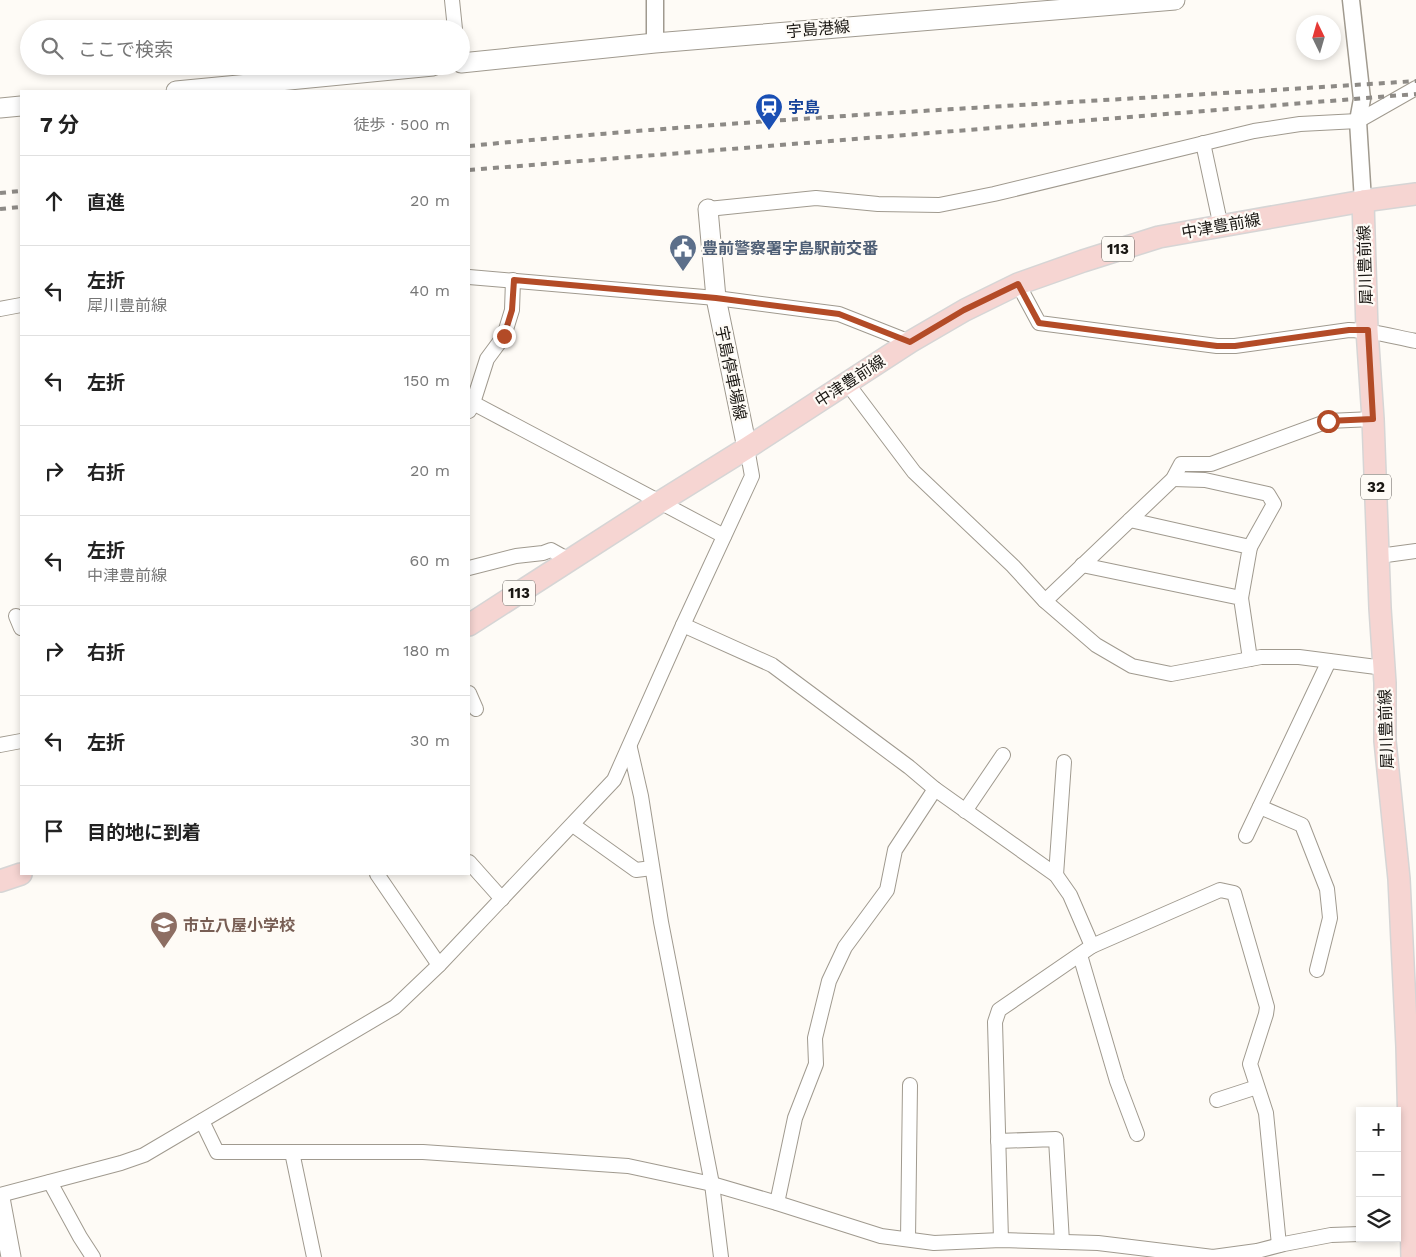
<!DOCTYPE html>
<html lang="ja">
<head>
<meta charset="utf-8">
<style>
  :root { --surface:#fff; --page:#f2f2f2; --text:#222; --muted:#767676; --line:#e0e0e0 }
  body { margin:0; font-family:"Work Sans","Noto Sans JP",sans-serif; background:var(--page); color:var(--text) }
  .controls { position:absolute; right:15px; bottom:15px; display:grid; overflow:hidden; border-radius:0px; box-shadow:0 2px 8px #0003 }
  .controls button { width:45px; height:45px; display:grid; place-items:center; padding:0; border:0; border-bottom:1px solid var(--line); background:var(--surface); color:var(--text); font:25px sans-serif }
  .compass { position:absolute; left:1296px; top:15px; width:45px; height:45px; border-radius:50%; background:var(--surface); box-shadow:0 2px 8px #0003; rotate:355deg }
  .stop { position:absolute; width:15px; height:15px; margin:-11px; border:4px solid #b34b27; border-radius:50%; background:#fff }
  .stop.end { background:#b34b27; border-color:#fff; box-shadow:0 1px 5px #0008 }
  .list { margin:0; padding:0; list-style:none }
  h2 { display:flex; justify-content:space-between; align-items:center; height:65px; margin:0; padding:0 20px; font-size:21px }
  h2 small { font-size:16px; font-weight:400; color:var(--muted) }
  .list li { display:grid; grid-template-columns:32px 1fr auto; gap:15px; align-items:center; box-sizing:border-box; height:90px; padding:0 20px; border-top:1px solid var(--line) }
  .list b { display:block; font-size:19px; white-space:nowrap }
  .list p { margin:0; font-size:16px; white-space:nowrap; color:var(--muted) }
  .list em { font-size:16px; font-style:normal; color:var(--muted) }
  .icon { flex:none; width:28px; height:28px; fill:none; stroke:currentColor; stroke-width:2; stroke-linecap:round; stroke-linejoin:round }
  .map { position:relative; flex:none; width:1416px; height:1257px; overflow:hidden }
  .search { position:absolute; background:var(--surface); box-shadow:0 2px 8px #0003; left:20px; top:20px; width:450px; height:55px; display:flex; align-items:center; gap:12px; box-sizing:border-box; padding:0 18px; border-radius:28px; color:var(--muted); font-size:19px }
  .panel { position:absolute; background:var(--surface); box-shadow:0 2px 8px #0003; left:20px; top:90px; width:450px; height:785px; border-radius:0px }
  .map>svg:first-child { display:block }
</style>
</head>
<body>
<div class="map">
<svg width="1416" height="1257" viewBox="0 0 1416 1257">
  <rect width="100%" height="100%" fill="#fefbf6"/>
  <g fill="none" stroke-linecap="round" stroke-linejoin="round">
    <g stroke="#a09a8f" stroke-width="16">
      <g id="minor">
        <polyline points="452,0 455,29"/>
        <polyline points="1203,143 1221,227"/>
        <polyline points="708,209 816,198 878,204 939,205 994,194 1254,131 1300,124 1358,121 1416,88"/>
        <polyline points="469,277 716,298 839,314 910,342"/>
        <path d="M 1018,284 L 1039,323 L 1217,346 L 1235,346 L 1349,330 C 1372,330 1394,337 1416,341"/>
        <polyline points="0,309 21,305"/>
        <polyline points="847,383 914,472 1013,566 1045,601 1096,645 1132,666 1171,674 1261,657 1299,657 1384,668"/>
        <polyline points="473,403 724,536"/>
        <polyline points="469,411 473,403 487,359 504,336 512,310 513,280"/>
        <polyline points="1173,479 1205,480 1268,494 1274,504 1250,547"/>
        <polyline points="1130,520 1250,547 1241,598"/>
        <polyline points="1379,556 1416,551"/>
        <polyline points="1082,565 1241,598 1250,659"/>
        <polyline points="469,568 516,556 543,553 551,550 569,560"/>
        <polyline points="1045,601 1173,479 1181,464 1211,464 1328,421 1373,419"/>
        <polyline points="16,616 21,628"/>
        <polyline points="683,625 772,665 909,767 935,789 1056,875 1070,895 1092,946"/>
        <polyline points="469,693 476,709"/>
        <polyline points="0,745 21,741"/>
        <polyline points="630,748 641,796 661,922 712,1184 721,1257"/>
        <polyline points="1260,807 1302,825 1327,889 1330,918 1317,970"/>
        <polyline points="965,811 1003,755"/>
        <polyline points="573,825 636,870 652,868"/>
        <polyline points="1246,836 1329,661"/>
        <polyline points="469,862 502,899"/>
        <polyline points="377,874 439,965"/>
        <polyline points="1056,875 1064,762"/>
        <polyline points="1080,955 1117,1081 1137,1134"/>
        <polyline points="1217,1100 1257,1087"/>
        <polyline points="202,1121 217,1152 423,1152 628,1166 712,1184 777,1203 881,1236 934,1243 1001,1240 1098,1243 1213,1257 1257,1251 1284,1244 1331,1235 1360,1234"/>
        <polyline points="998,1141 1056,1139 1062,1242"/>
        <polyline points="292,1152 314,1257"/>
        <polyline points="50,1182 80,1237 93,1257"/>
        <polyline points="0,1195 121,1163 144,1155 395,1007 439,965 614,780 683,625 752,476 747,448"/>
        <polyline points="777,1203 795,1118 816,1064 815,1038 829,981 845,947 887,890 895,850 935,789"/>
        <polyline points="908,1239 910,1085"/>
        <polyline points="1001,1240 995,1022 999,1010 1092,946 1220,890 1234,893 1267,1007 1266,1014 1250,1064 1266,1113 1279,1245"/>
      </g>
    </g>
    <g stroke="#a09a8f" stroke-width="19">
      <g id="tertiary">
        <polyline points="655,0 655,43"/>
        <polyline points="1351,0 1362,99 1358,121 1363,201"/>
      </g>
    </g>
    <g stroke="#a09a8f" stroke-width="21">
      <g id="secondary">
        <polyline points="461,63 655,43 1175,0"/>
        <polyline points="176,91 433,66"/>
        <polyline points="0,108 21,106"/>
        <polyline points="708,209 716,298 747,448"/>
        <polyline points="0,1198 11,1257"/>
      </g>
    </g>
    <g stroke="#d6d5d5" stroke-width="24">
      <g id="primary">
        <polyline points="1363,201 1367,330 1373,419 1380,608 1385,683 1385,741 1399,879 1407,1047 1412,1257"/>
        <polyline points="469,625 660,502 747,448 910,342 965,310 1018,284 1083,261 1159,237 1363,201 1416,194"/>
        <polyline points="0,881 21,874"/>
      </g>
    </g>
    <use href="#minor" stroke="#fff" stroke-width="14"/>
    <use href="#tertiary" stroke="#fff" stroke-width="16"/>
    <use href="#secondary" stroke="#fff" stroke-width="19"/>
    <use href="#primary" stroke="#f6d5d2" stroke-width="21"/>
    <g stroke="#8d8a86" stroke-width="4" stroke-dasharray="6 6" stroke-linecap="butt">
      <path d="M 469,146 C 784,115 1100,102 1416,81"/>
      <polyline points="469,170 1416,94"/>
      <polyline points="0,193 21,191"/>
      <polyline points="0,209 21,207"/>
    </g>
  </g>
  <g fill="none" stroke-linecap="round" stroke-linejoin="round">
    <polyline stroke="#b34b27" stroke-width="6" points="504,336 512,310 514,280 716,298 839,314 910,342 964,310 1018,284 1039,323 1217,346 1235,346 1349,330 1368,330 1373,419 1328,421"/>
  </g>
  <defs>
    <g id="station-pin" transform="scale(1.4375)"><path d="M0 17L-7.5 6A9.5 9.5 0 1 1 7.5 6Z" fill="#1a4fb4" stroke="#fefbf6"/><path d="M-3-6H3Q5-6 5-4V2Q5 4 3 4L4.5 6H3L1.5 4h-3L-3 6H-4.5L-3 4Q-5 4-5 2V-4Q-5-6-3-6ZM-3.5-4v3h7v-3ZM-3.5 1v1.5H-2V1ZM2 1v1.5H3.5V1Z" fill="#fff"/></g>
    <g id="civic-pin" transform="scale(1.4375)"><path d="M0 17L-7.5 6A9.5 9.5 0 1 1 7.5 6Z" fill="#5c6f8a" stroke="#fefbf6"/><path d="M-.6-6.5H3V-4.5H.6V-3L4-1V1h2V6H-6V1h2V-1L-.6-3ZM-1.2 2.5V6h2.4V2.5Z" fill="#fff"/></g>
    <g id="school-pin" transform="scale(1.4375)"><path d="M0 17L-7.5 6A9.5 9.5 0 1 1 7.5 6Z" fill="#8d6e63" stroke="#fefbf6"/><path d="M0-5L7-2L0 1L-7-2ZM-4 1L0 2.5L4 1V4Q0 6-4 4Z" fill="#fff"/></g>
  </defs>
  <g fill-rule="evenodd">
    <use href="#station-pin" x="769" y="107"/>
    <use href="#civic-pin" x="683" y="248"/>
    <use href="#school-pin" x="164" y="925"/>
  </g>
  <g text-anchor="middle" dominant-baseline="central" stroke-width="4.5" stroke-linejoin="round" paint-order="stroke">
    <g fill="#fefbf6" stroke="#5e5b57" stroke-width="1">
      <rect x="1102" y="236.5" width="32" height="25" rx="4"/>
      <rect x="1361" y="474.5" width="30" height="25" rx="4"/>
      <rect x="503" y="580.5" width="32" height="25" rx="4"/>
    </g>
    <g font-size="15" font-weight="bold" fill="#1a1713">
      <text x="1118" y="249">113</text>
      <text x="1376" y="487">32</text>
      <text x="519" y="593">113</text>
    </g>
    <g font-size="16" fill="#1a1713" stroke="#fefbf6">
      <text transform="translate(818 29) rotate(-5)">宇島港線</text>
      <text transform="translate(1221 226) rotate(-10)">中津豊前線</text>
      <text transform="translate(1365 265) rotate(-92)">犀川豊前線</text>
      <text transform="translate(731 373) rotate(78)">宇島停車場線</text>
      <text transform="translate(850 381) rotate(-33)">中津豊前線</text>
      <text transform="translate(1386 729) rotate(-92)">犀川豊前線</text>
    </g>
    <g font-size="16" font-weight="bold" fill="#164399" stroke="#fefbf6" text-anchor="start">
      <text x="788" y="107">宇島</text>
    </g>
    <g font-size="16" font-weight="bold" fill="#4e5e75" stroke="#fefbf6" text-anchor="start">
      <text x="702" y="248">豊前警察署宇島駅前交番</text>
    </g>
    <g font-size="16" font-weight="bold" fill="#785e54" stroke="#fefbf6" text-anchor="start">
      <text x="183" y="925">市立八屋小学校</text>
    </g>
  </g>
</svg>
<div class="controls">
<button>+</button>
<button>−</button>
<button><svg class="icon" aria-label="layers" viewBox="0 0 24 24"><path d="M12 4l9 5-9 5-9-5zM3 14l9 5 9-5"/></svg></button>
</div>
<svg class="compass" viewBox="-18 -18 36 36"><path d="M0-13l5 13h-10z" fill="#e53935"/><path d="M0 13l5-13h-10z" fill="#767676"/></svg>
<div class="stop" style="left:1328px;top:421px"></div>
<div class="stop end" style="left:504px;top:336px"></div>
<div class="search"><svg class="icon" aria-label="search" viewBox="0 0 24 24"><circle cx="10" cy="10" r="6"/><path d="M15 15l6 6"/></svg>ここで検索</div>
<section class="panel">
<h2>7 分<small>徒歩 · 500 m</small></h2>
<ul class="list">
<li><svg class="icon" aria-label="ahead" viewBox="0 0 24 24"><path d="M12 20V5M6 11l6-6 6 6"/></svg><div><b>直進</b></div><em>20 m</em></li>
<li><svg class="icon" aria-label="left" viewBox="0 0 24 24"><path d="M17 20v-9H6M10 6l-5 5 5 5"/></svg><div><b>左折</b><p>犀川豊前線</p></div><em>40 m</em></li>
<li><svg class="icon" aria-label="left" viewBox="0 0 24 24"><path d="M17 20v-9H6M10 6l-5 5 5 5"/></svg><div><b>左折</b></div><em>150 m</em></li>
<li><svg class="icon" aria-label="right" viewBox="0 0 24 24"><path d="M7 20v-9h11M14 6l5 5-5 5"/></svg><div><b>右折</b></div><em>20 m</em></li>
<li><svg class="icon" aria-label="left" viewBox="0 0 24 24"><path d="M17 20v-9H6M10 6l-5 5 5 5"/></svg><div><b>左折</b><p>中津豊前線</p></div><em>60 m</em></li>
<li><svg class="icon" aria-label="right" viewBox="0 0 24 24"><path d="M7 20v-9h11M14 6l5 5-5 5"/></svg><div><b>右折</b></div><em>180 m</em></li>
<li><svg class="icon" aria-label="left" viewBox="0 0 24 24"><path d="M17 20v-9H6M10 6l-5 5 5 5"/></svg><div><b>左折</b></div><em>30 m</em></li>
<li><svg class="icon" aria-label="arrive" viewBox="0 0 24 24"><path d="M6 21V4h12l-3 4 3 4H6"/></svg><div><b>目的地に到着</b></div></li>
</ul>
</section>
</div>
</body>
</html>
